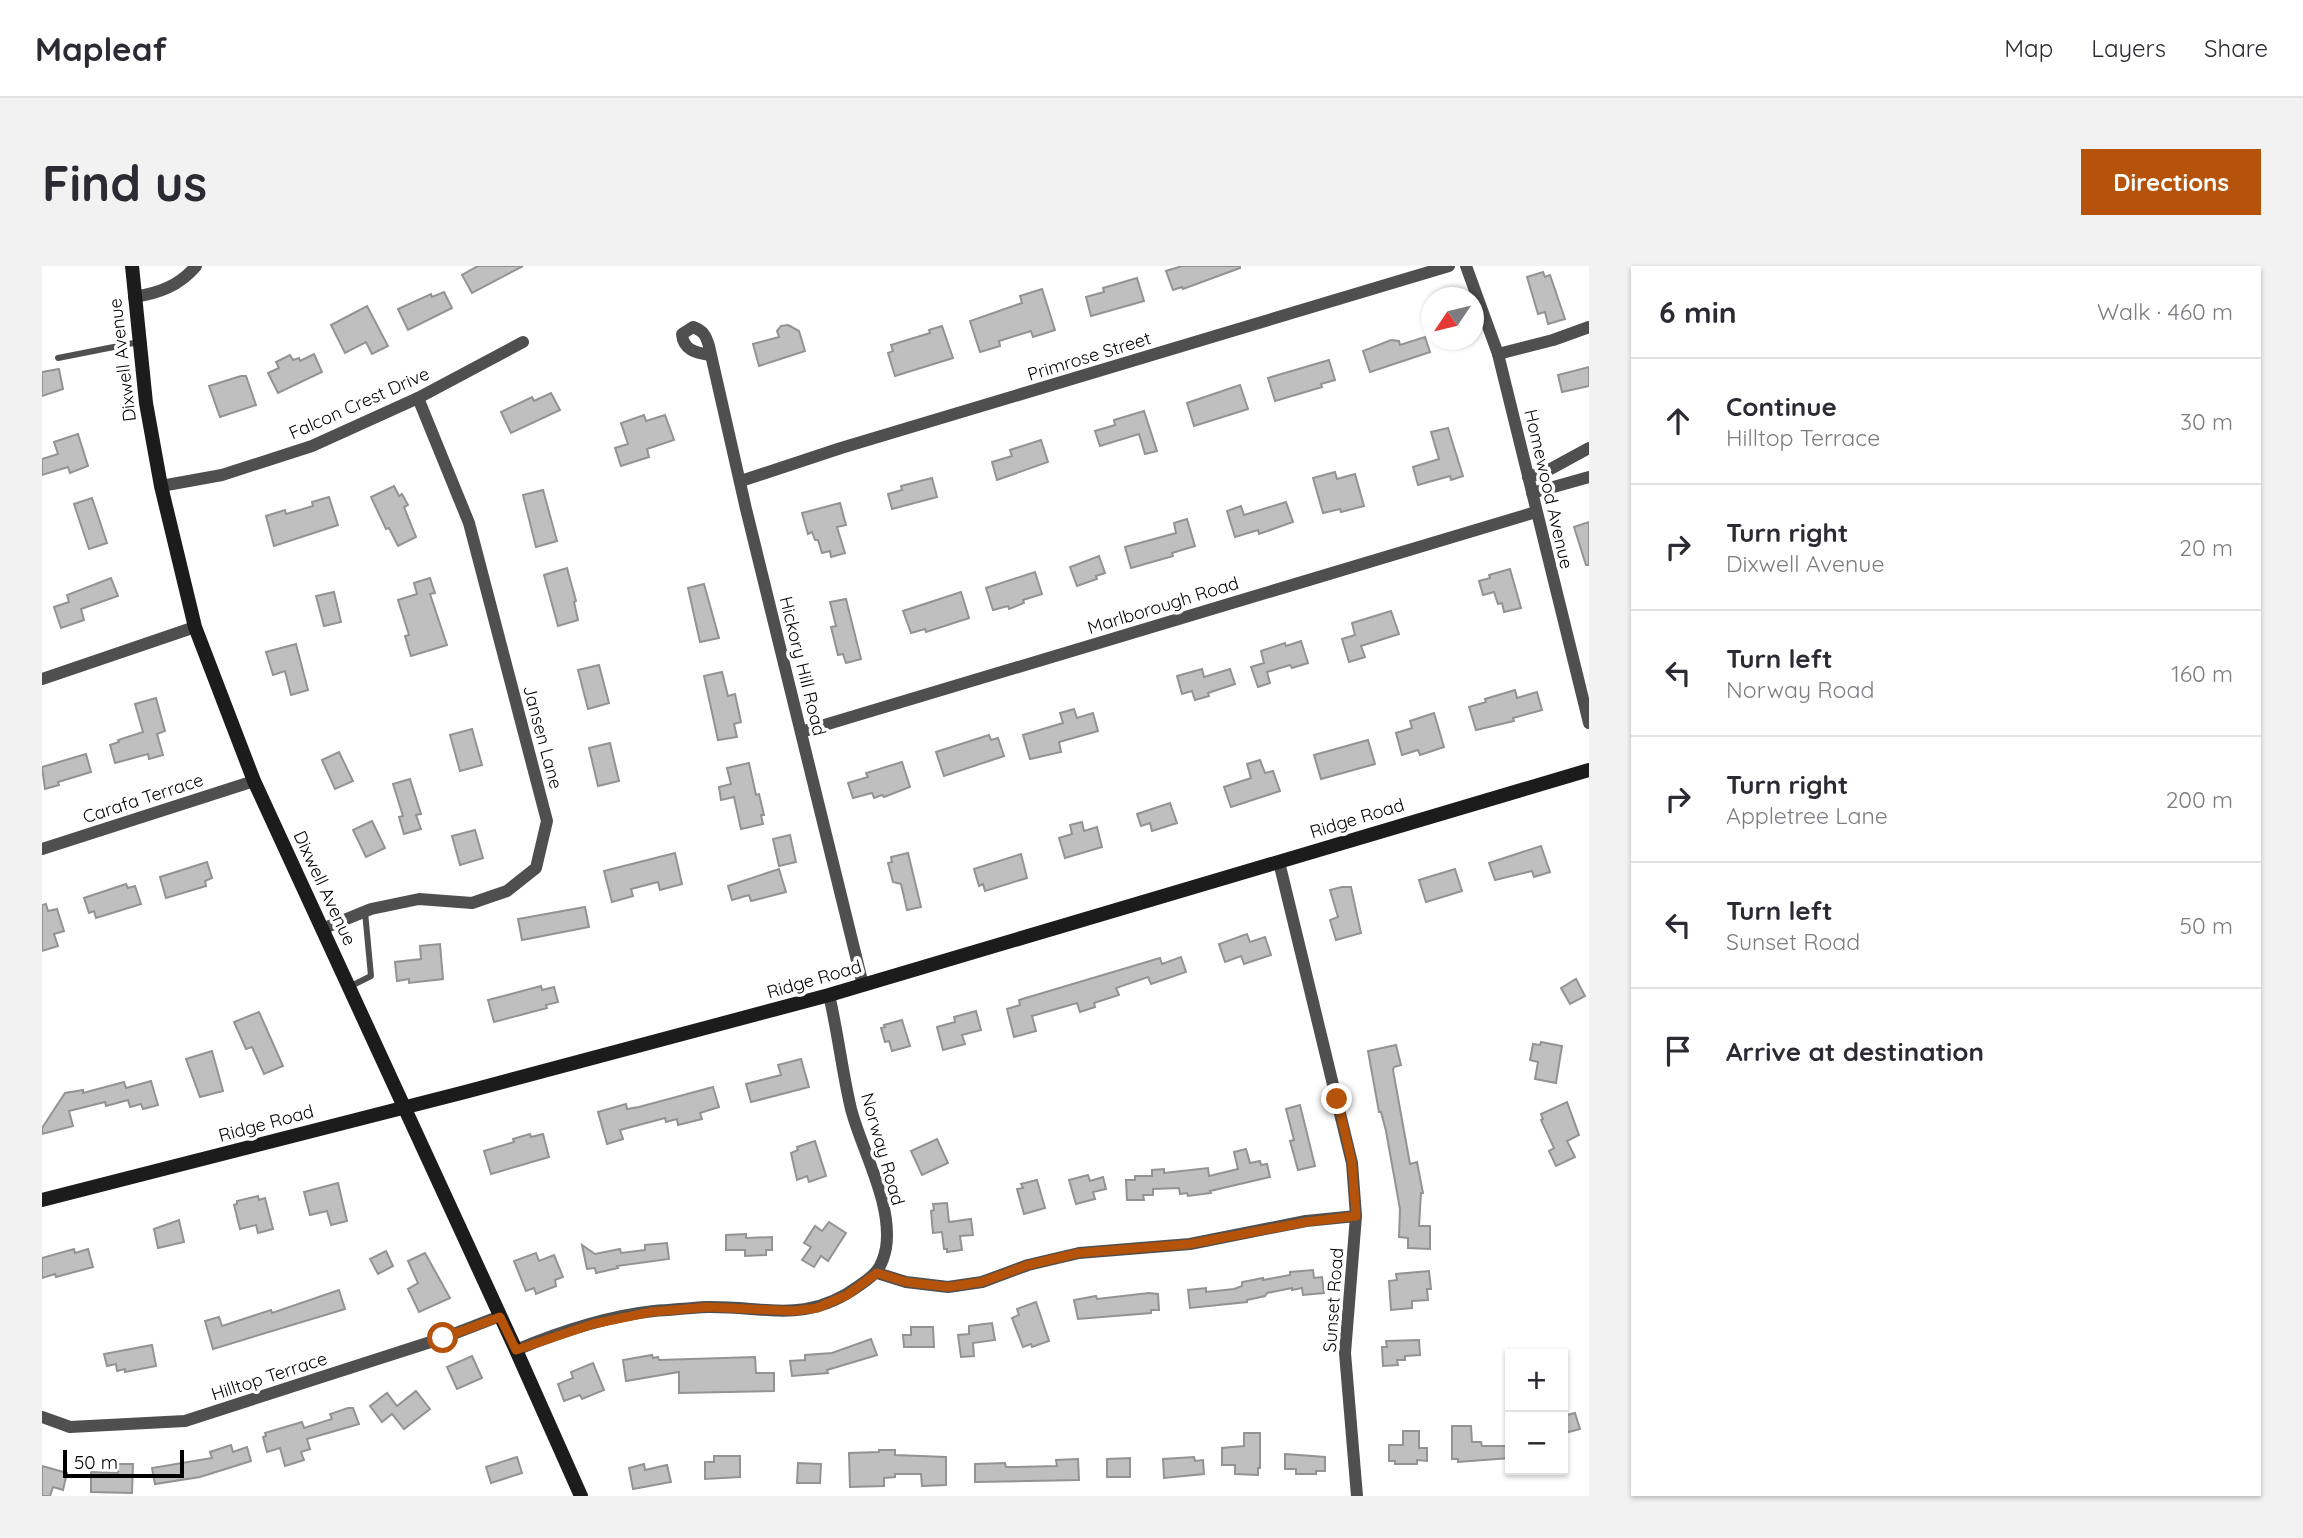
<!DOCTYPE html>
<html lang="en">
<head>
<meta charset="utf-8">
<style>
  :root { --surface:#fff; --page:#f2f2f3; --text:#2b2b33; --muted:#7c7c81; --line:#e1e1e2; --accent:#b45309 }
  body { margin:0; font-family:Quicksand,sans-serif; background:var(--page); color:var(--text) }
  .controls { position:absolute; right:21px; bottom:21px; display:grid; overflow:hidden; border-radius:0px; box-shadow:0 2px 5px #0004 }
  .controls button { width:63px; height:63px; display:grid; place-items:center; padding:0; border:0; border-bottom:2px solid var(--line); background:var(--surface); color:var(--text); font:35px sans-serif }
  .compass { position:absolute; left:1379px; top:21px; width:63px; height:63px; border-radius:50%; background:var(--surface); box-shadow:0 2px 5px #0004; rotate:235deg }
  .scale { position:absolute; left:21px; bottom:18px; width:121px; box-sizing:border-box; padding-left:7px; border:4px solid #000; border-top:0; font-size:19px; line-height:24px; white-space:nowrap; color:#000; -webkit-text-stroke:5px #fff; paint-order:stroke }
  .stop { position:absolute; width:21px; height:21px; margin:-16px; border:5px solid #b45309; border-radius:50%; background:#fff }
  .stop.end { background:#b45309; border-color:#fff; box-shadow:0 2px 7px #0008 }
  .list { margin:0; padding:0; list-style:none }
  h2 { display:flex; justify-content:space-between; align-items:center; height:91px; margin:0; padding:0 28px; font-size:30px }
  h2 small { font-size:23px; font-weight:400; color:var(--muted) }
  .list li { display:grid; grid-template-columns:46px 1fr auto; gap:21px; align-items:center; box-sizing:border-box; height:126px; padding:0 28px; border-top:2px solid var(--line) }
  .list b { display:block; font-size:26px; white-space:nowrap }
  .list p { margin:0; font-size:23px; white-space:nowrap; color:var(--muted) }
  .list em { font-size:23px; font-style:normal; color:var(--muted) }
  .icon { flex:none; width:38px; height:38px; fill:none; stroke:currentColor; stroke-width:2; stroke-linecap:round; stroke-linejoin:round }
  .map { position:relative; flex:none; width:1547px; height:1230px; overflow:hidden; border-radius:0px }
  header { display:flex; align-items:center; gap:42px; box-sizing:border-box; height:98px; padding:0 35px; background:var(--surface); border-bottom:2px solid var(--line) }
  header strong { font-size:33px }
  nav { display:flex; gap:38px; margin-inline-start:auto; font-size:24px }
  .intro { display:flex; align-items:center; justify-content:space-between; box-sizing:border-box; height:168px; padding:0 42px }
  h1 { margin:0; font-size:49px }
  .button { padding:18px 32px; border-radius:0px; background:var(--accent); color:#fff; font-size:24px; font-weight:700 }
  main { display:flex; gap:42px; padding:0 42px }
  aside { flex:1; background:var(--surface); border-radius:0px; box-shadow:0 2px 5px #0004 }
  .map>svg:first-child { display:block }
</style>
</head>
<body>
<header>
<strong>Mapleaf</strong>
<nav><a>Map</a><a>Layers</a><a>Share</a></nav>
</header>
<div class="intro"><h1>Find us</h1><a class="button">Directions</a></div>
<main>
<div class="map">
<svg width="1547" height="1230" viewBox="0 0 1547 1230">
  <rect width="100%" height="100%" fill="#fff"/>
  <g fill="#bfbfbf" stroke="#939393" stroke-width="2">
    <polygon points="436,0 481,0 430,27 420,9"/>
    <polygon points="1140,0 1198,0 1198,2 1141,23 1140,21 1131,24 1124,5"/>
    <polygon points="1501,6 1503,11 1508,9 1523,53 1506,58 1503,46 1496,48 1485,11"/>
    <polygon points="1095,12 1102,35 1049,50 1044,31 1062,26 1061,22"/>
    <polygon points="1000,23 1013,64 991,71 989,65 957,75 958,80 938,86 928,55 980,37 978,30"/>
    <polygon points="402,26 410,42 366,64 356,43 389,28 390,31"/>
    <polygon points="325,40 346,80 330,88 324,76 303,87 289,59"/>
    <polygon points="746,59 757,65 763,85 717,100 711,78 737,71 735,65 739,60"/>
    <polygon points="900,60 911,92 853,110 846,87 851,85 849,79 888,67 887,64"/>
    <polygon points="1383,71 1388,86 1328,106 1321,85 1349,74 1357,75 1358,79"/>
    <polygon points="272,88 280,106 236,127 226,107 237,102 234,96 248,89 251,94 257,92 258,95"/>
    <polygon points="1287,94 1293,114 1279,118 1280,121 1233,135 1226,112"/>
    <polygon points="1547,101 1547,120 1520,126 1516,109"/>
    <polygon points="17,103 21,123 0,130 0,106"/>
    <polygon points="199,110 204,110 214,139 178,151 167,120"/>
    <polygon points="1198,119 1206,143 1152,160 1145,137"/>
    <polygon points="509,127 518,144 469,167 459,146 490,131 492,135"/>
    <polygon points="1102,145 1115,185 1103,188 1097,168 1058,180 1053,165 1073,159 1072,154"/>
    <polygon points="602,149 604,155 623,149 632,174 605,183 607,191 579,200 573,182 586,178 579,157"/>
    <polygon points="1406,162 1421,210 1409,214 1408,210 1376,219 1371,201 1397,193 1389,166"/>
    <polygon points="36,168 46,200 28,207 26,201 0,209 0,193 16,188 12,176"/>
    <polygon points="999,174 1006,196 955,214 950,196 970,190 968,184"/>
    <polygon points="1293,206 1295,213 1313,208 1322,240 1299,246 1298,243 1281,247 1271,212"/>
    <polygon points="890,212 895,231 850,243 846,228 860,224 859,220"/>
    <polygon points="352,220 357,230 360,228 366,239 362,241 374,271 356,280 347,262 344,263 329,231"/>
    <polygon points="501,224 515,275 494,281 481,229"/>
    <polygon points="287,231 296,259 232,280 224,250 243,244 244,248 271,240 270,236"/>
    <polygon points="50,232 65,277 47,283 32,238"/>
    <polygon points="1244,236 1251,256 1217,268 1216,264 1193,271 1185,245 1199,240 1202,249"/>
    <polygon points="798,237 804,259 795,261 803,287 789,291 788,285 780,287 776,274 773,274 770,266 766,268 760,247"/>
    <polygon points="1145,253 1153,280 1130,287 1131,290 1089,302 1083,281 1134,267 1132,257"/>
    <polygon points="1547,256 1547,299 1544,299 1532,261"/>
    <polygon points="1057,290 1063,307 1054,310 1055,313 1035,320 1028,301"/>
    <polygon points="525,302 534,335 532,336 536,354 516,360 502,309"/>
    <polygon points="1468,303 1479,342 1462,346 1460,337 1456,338 1452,326 1441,329 1437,315 1448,312 1447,309"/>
    <polygon points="993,306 1000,328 981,334 982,337 967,343 966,340 951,344 944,322"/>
    <polygon points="69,312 76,330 39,343 42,354 19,362 12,341 27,336 25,329"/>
    <polygon points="388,312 393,327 388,328 405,379 369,390 363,370 367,369 356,334 375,328 372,317"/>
    <polygon points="662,318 677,372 658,376 646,322"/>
    <polygon points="292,326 299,356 282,360 274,330"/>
    <polygon points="919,326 927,352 884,366 883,363 869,367 861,345"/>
    <polygon points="804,333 819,393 804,397 801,388 796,389 789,361 794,360 788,336"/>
    <polygon points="1349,345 1357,368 1319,380 1323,391 1307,396 1300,373 1313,369 1310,357"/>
    <polygon points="1259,375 1266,397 1250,402 1248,399 1225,406 1228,417 1216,421 1209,401 1222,397 1219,385 1243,377 1244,380"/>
    <polygon points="254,378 266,424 249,429 243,405 231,409 224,386"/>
    <polygon points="557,399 567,437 546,443 536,404"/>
    <polygon points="1160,403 1162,411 1188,403 1193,418 1166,427 1167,430 1153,434 1150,425 1140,428 1135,410"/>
    <polygon points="680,406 686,430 693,428 699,456 692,458 695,471 676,474 662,410"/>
    <polygon points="1473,424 1475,432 1495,426 1500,444 1471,452 1472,455 1434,464 1427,441 1444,436 1443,433"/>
    <polygon points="114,432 123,465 115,468 121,489 107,493 106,488 73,497 68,479 77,476 76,474 101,466 93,438"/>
    <polygon points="1032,443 1035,452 1051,447 1056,465 1017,476 1019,486 988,493 981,469 1021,457 1018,447"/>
    <polygon points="1392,447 1402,481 1378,489 1376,484 1360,489 1354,467 1370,462 1368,455"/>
    <polygon points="430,463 440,499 418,505 408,469"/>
    <polygon points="947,469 949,474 956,472 962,490 902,510 894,486"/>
    <polygon points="1326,474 1333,498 1279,513 1272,489"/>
    <polygon points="568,477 577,515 556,520 547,482"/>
    <polygon points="297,486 311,515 293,523 280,494"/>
    <polygon points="44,488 49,506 16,516 17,519 3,523 0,501"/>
    <polygon points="1218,494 1223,507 1231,505 1238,525 1189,541 1182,521 1209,512 1205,498"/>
    <polygon points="860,496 868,521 842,531 840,529 832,532 830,527 811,532 806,517 826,511 824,507"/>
    <polygon points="707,497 714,529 717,528 722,549 719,549 721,558 699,563 692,531 679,534 677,521 689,518 685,502"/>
    <polygon points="368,513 379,548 374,549 379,563 362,568 357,551 361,550 351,518"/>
    <polygon points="1128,537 1135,557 1110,565 1108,557 1099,560 1095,548"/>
    <polygon points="330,555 343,582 324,591 311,564"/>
    <polygon points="1040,556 1042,565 1055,561 1060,581 1023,592 1017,572 1030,568 1028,559"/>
    <polygon points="433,564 441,592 418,599 410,570"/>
    <polygon points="748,569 754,596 737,600 731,573"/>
    <polygon points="1499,580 1508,606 1492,611 1490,605 1453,614 1447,597"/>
    <polygon points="633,587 640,618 618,624 616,616 589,623 591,630 570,636 562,605"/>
    <polygon points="866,587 879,641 865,644 859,618 851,616 846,597 850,596 849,591"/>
    <polygon points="979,588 985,612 943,625 941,618 937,620 932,603"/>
    <polygon points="165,596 170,612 163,615 164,620 124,632 118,611"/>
    <polygon points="737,603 744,626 709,635 707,629 690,634 686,620"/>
    <polygon points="1413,603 1420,625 1384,636 1377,614"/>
    <polygon points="84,618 86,622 93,620 99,638 54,652 52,645 47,647 42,632"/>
    <polygon points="1300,621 1309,621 1319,667 1294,674 1288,654 1296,651 1288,624"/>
    <polygon points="4,638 6,645 15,643 22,665 12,668 16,680 0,685 0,639"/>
    <polygon points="543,641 547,661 480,674 476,653"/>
    <polygon points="1205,668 1208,676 1223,671 1229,689 1202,698 1199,690 1183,696 1177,678"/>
    <polygon points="398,678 401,713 367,717 367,713 355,715 353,696 379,693 378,680"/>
    <polygon points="1139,691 1144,706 1109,718 1106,711 1074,722 1077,729 1052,737 1053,741 1038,746 1035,737 990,750 994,765 972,771 965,743 978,739 977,734 1118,692 1120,698"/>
    <polygon points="1534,713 1543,730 1528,738 1519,722"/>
    <polygon points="499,720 500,724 512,721 516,736 504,739 505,742 452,756 446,734"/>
    <polygon points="934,745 939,764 920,769 923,778 901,784 895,761 913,756 912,751"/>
    <polygon points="217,746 241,800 222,808 210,781 204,783 192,756"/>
    <polygon points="860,754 868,780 850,785 847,775 843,776 839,762 843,761 842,759"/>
    <polygon points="1499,776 1520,780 1514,817 1493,813 1496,796 1488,794 1491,778 1498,779"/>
    <polygon points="1354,779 1359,799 1352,801 1351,804 1368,898 1375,896 1381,927 1379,927 1377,960 1388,960 1388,983 1366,982 1366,972 1357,971 1358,943 1344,865 1339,846 1337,846 1326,785"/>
    <polygon points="170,785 181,825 158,831 144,793"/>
    <polygon points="759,793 767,821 709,836 704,818 739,809 736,799"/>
    <polygon points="109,815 116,839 101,843 99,838 88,841 86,834 64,840 63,836 27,845 31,860 0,868 0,862 23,827 41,824 41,827 82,816 84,822"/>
    <polygon points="671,821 677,841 658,847 660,853 636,859 635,853 624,856 623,852 578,864 581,873 565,878 556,846 584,838 585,843 597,841"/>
    <polygon points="1525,836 1537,869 1525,875 1533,891 1514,900 1507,885 1512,882 1499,854 1501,853 1499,848"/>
    <polygon points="1258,839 1273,900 1256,904 1248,875 1252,874 1244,843"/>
    <polygon points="488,868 489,871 501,868 507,891 449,908 442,885 472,876 471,873"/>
    <polygon points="895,873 906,897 880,909 869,885"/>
    <polygon points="773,875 784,910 767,916 765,910 755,914 749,887 756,884 755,881"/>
    <polygon points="1204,883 1208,897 1218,895 1219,899 1225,898 1228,911 1168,925 1169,927 1146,930 1145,927 1138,928 1137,922 1111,923 1111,929 1101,929 1102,934 1085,934 1084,914 1093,914 1093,910 1110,910 1110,904 1122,903 1122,907 1166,902 1167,910 1196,903 1192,886"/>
    <polygon points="1046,909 1048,915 1061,911 1064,923 1051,926 1053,933 1034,938 1027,914"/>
    <polygon points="995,914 1003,942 982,948 975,923 981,922 979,918"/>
    <polygon points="296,917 305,955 289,959 285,945 268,949 262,926"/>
    <polygon points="216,930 217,934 223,932 231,963 216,967 214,959 198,963 192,939 195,938 195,935"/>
    <polygon points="905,937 907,956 929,953 931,969 918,970 920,984 905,986 905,983 902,983 900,966 891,967 889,945 892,944 891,938"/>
    <polygon points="137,954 142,976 116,982 112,963"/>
    <polygon points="787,956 804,967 786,995 779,990 772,1001 760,994 769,981 762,977 773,960 780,965"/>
    <polygon points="704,968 704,972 730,971 730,984 724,984 724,989 703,990 703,984 684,984 684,969"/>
    <polygon points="625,977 627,993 575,1000 576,1002 554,1007 553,1002 545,1003 540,979 553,988 578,983 579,987 603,984 603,979"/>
    <polygon points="32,983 33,987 46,983 51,1001 14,1011 13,1008 0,1012 0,992"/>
    <polygon points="344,985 351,1000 336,1008 328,993"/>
    <polygon points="383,987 408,1032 377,1046 366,1023 376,1017 366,995"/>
    <polygon points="494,987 497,995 512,989 521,1011 513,1014 514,1020 494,1028 492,1022 484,1025 472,995"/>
    <polygon points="1271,1004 1272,1012 1280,1011 1282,1027 1261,1029 1260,1022 1250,1024 1250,1022 1225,1027 1223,1030 1205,1034 1205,1036 1148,1042 1146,1024 1164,1022 1164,1026 1192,1023 1200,1020 1200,1016 1221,1012 1221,1014 1248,1009 1248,1006"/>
    <polygon points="1387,1005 1389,1023 1385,1023 1386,1034 1370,1035 1370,1042 1349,1044 1347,1015 1355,1014 1354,1008"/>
    <polygon points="297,1024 303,1043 171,1083 163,1055 177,1051 180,1060 229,1044 230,1047"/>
    <polygon points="1107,1027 1116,1028 1117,1044 1109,1044 1109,1047 1036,1053 1032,1034 1054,1030 1055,1033"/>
    <polygon points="994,1036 1007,1075 990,1081 989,1078 981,1081 970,1052 977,1049 975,1043"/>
    <polygon points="950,1057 953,1074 931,1077 932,1090 919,1091 916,1069 927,1068 927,1060"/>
    <polygon points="869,1061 891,1061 892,1081 862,1081 861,1069 869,1069"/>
    <polygon points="829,1073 835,1089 785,1104 786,1107 750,1110 748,1095 763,1094 763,1089 790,1087"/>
    <polygon points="1377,1074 1378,1089 1363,1090 1363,1094 1355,1094 1356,1099 1341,1100 1340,1081 1345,1081 1344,1075"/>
    <polygon points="110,1079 114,1100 83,1106 83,1103 75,1105 74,1098 65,1100 62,1088"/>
    <polygon points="610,1089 611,1092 616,1091 617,1094 713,1091 714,1107 732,1107 732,1125 637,1127 637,1106 584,1115 581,1094"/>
    <polygon points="430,1090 440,1112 415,1123 405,1101"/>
    <polygon points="551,1097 562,1124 540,1133 538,1129 522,1135 516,1118 531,1112 529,1106"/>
    <polygon points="374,1125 388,1143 362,1163 350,1148 340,1156 328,1140 345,1127 355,1140"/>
    <polygon points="306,1142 311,1142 317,1158 265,1173 268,1183 259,1186 262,1194 243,1200 238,1182 225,1186 221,1171 224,1170 223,1167 260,1156 262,1162 290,1153 288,1148"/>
    <polygon points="1533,1147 1538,1163 1523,1167 1521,1150"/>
    <polygon points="1410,1160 1429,1160 1430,1176 1439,1176 1440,1180 1468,1180 1468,1192 1416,1196 1416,1193 1410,1193"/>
    <polygon points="1361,1165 1377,1165 1377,1182 1385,1182 1385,1195 1375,1194 1375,1198 1353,1198 1353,1195 1347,1195 1347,1179 1361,1179"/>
    <polygon points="1202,1167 1218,1167 1218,1202 1216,1202 1216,1209 1193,1208 1193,1199 1180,1199 1180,1182 1202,1180"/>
    <polygon points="189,1179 191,1186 205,1181 209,1195 158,1211 113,1218 110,1202 170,1192 168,1186"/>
    <polygon points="837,1184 853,1184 853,1189 904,1191 904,1219 880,1220 879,1208 853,1208 853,1211 842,1212 842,1220 808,1221 807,1187 837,1186"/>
    <polygon points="1243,1188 1283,1191 1283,1205 1274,1205 1274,1208 1254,1208 1254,1203 1243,1203"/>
    <polygon points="672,1190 698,1190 698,1211 663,1213 663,1196 672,1196"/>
    <polygon points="475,1191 480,1207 449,1217 444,1201"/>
    <polygon points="1152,1191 1153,1195 1161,1194 1162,1208 1122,1212 1121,1193"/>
    <polygon points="1088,1192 1088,1211 1065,1211 1065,1193"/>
    <polygon points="1036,1193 1037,1214 933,1216 933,1198 963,1197 964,1201 971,1201 1015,1200 1014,1194"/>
    <polygon points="756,1197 779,1198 778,1217 755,1217"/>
    <polygon points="76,1198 91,1198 90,1227 49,1226 49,1206 76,1207"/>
    <polygon points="602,1198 603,1204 625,1199 629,1216 591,1223 587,1202"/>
    <polygon points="0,1200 25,1207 21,1224 11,1221 8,1230 0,1230"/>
  </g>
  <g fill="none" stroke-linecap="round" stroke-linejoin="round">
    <g stroke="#4f4f4f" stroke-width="6">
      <polyline points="16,92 97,76"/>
      <polyline points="309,720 329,710 323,646"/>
    </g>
    <g stroke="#4f4f4f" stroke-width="12">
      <polyline points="1424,0 1456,88 1547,457"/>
      <path d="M 92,31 C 117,27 137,20 154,0"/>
      <polyline points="1456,88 1511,74 1547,61"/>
      <path d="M 668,89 C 654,87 641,84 640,68 L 651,61 C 662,65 664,70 667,80 L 704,243 L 821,719"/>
      <polyline points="1486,211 1503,206 1547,182"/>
      <polyline points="699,215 799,182 1407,0"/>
      <polyline points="119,220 180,209 270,180 376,132 481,76"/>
      <polyline points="1490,227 1547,211"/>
      <polyline points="0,413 153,361"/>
      <polyline points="759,466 1494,246"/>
      <polyline points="0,583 212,515"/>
      <polyline points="1237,596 1310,897 1314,950 1303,1087 1315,1230"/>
      <polyline points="280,663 329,643 377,633 430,637 465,625 494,602 505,555 427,257 376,132"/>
      <polyline points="835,1007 864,1016 906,1021 940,1016 986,999 1037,987 1148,978 1264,955 1314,950"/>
      <path d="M 474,1084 C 517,1066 566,1050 612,1045 C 629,1044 647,1042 665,1041 C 725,1040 764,1059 818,1019 C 834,1008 840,1002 844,982 C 851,938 820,885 809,843 C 800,805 796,767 787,729"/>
      <polyline points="0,1151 28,1161 143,1155 401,1072 458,1050"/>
    </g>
    <g stroke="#1c1c1c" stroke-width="14">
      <polyline points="90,0 104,137 119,220 153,361 212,515 474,1084 539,1230"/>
      <polyline points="0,934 423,826 787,729 1547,504"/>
    </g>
  </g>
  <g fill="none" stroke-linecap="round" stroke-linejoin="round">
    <polyline stroke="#b45309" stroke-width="9" points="401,1072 458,1051 474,1084 551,1058 609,1046 666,1041 751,1045 775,1042 805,1029 835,1007 864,1016 906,1021 940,1016 986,999 1037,987 1148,978 1264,956 1314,950 1310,897 1295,833"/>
  </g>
  <g text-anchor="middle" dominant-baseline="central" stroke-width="7" stroke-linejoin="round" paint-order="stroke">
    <g font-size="18" fill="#000" stroke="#fff">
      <text transform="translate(1047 90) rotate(-17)">Primrose Street</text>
      <text transform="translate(80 94) rotate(-97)">Dixwell Avenue</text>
      <text transform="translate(317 137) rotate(-24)">Falcon Crest Drive</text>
      <text transform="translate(1507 223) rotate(77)">Homewood Avenue</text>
      <text transform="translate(1121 339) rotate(-17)">Marlborough Road</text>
      <text transform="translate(761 400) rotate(76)">Hickory Hill Road</text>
      <text transform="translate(501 471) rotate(75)">Jansen Lane</text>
      <text transform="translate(101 532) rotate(-18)">Carafa Terrace</text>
      <text transform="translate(1315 552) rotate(-17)">Ridge Road</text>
      <text transform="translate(283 622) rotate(65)">Dixwell Avenue</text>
      <text transform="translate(772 713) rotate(-16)">Ridge Road</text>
      <text transform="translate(224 857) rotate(-15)">Ridge Road</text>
      <text transform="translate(841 883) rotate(74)">Norway Road</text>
      <text transform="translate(1291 1034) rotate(-86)">Sunset Road</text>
      <text transform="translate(227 1110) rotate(-18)">Hilltop Terrace</text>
    </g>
  </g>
</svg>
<div class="controls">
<button>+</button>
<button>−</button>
</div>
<svg class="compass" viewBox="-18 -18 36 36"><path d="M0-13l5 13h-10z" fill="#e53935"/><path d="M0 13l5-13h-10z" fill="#7c7c81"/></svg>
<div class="scale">50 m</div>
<div class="stop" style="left:401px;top:1072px"></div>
<div class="stop end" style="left:1295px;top:833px"></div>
</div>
<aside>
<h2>6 min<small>Walk · 460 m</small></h2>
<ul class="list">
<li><svg class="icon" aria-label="ahead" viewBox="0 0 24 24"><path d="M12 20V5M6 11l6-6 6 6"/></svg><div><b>Continue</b><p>Hilltop Terrace</p></div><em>30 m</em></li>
<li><svg class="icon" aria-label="right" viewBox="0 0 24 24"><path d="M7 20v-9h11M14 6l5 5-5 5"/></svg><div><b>Turn right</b><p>Dixwell Avenue</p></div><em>20 m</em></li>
<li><svg class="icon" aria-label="left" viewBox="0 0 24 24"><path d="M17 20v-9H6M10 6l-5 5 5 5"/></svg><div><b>Turn left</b><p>Norway Road</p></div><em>160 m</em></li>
<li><svg class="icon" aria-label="right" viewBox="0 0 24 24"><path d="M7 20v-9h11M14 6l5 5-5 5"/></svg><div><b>Turn right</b><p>Appletree Lane</p></div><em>200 m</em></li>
<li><svg class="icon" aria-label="left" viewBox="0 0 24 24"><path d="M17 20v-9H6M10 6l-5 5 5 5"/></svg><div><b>Turn left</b><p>Sunset Road</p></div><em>50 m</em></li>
<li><svg class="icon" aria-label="arrive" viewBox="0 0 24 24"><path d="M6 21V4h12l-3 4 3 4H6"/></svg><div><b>Arrive at destination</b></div></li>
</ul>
</aside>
</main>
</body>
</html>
